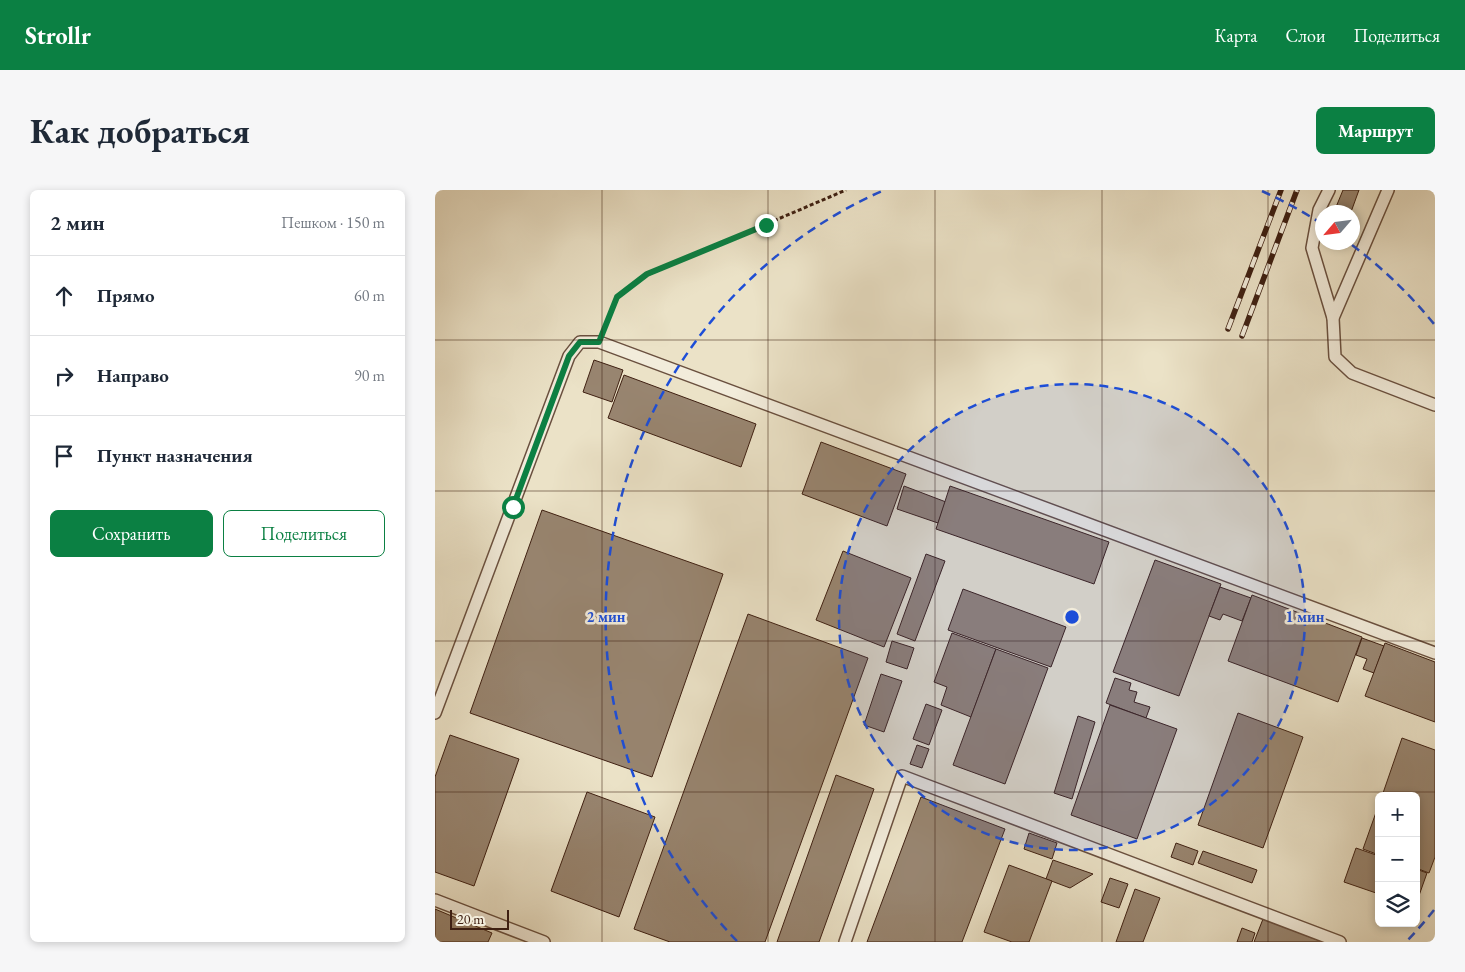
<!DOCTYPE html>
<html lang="ru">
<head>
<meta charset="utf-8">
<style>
  :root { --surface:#fff; --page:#f6f6f7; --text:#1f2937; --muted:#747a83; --line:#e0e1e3; --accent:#0b8043 }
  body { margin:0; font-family:"EB Garamond",serif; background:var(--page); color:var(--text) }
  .controls { position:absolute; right:15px; bottom:15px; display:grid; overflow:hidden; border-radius:8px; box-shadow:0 2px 8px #0003 }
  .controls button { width:45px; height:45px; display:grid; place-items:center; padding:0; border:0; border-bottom:1px solid var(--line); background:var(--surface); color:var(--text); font:25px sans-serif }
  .compass { position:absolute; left:880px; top:15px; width:45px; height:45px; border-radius:50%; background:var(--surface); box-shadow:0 2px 8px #0003; rotate:242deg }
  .scale { position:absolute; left:15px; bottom:12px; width:59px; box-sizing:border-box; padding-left:5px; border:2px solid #3f2012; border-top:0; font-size:14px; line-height:18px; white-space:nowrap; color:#3f2012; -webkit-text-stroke:4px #f2ecdb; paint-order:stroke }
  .stop { position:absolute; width:15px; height:15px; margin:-11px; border:4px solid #0b8043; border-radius:50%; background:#fff }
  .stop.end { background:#0b8043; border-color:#fff; box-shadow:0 1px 5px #0008 }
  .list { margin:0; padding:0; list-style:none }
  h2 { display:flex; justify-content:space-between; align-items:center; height:65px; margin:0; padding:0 20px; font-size:21px }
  h2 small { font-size:16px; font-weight:400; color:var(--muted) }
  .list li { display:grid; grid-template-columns:32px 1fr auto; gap:15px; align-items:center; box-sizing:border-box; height:80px; padding:0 20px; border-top:1px solid var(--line) }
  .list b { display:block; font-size:19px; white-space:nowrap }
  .list em { font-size:16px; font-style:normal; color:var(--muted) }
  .actions { display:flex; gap:10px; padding:15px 20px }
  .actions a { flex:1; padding:11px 0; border:1px solid var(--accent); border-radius:8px; text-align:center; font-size:18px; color:var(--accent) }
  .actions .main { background:var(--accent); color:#fff }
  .icon { flex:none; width:28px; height:28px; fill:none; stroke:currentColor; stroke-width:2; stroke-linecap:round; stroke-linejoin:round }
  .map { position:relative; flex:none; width:1000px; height:752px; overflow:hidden; border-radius:8px }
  header { display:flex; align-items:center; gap:30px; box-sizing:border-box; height:70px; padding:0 25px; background:var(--accent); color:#fff }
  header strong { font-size:24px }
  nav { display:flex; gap:28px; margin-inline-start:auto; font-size:18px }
  .intro { display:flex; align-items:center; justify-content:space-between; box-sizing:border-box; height:120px; padding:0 30px }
  h1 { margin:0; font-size:35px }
  .button { padding:12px 22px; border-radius:8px; background:var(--accent); color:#fff; font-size:18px; font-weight:700 }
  main { display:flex; gap:30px; padding:0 30px }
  aside { flex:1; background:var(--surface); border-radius:8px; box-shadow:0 2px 8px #0003 }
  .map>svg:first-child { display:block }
</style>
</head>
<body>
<header>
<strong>Strollr</strong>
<nav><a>Карта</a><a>Слои</a><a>Поделиться</a></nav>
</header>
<div class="intro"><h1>Как добраться</h1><a class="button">Маршрут</a></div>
<main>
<aside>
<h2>2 мин<small>Пешком · 150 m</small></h2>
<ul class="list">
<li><svg class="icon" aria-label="ahead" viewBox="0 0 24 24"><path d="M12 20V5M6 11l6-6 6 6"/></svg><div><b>Прямо</b></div><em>60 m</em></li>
<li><svg class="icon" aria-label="right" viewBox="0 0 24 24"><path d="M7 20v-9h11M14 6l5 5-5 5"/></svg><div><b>Направо</b></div><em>90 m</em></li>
<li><svg class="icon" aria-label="arrive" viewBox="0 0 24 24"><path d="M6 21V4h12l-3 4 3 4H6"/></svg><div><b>Пункт назначения</b></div></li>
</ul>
<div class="actions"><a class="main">Сохранить</a><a>Поделиться</a></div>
</aside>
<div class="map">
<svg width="1000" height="752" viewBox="0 0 1000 752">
  <rect width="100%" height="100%" fill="#ebe2c7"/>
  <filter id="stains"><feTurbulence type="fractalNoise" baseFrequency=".004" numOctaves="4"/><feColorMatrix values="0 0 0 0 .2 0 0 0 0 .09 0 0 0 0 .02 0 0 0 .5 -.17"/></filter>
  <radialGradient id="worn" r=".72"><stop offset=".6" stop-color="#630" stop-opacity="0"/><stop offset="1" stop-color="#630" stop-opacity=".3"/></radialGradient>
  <g fill="#988570" stroke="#3f2012">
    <polygon points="908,0 924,0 916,22 899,22"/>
    <polygon points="159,170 188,180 177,212 148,202"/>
    <polygon points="189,185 321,234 306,277 173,228"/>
    <polygon points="386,252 471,284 452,336 367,304"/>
    <polygon points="469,296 511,312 503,333 462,319"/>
    <polygon points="515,296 674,352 659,394 501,339"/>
    <polygon points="107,320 288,384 217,587 35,523"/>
    <polygon points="408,361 476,388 449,457 381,430"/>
    <polygon points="491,364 510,371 480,451 462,444"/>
    <polygon points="720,370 786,394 744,506 678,482"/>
    <polygon points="785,397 816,408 807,431 788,424 785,430 774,426"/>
    <polygon points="528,399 631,437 616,477 513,440"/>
    <polygon points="817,405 927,447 903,512 793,471"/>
    <polygon points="313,424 433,468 330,752 235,752 199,739"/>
    <polygon points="517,443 561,459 536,527 506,515 512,497 499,492"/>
    <polygon points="927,448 949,456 939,483 928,479 932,469 921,465"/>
    <polygon points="457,451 479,458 472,479 451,472"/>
    <polygon points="950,453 1000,472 1000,532 930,506"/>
    <polygon points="561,459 613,478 570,594 518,575"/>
    <polygon points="446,484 467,491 449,542 429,535"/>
    <polygon points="680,488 696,493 694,500 702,502 699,512 715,517 711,528 671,513"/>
    <polygon points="491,514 507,520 494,555 478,549"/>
    <polygon points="675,515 742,539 702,649 636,625"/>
    <polygon points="803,523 868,547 828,658 763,635"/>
    <polygon points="643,526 660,532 637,609 619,603"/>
    <polygon points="15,545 84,569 39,696 0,682 0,587"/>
    <polygon points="967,548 1000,560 1000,667 994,683 981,678 981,606 947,606"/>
    <polygon points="482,555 494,559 487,578 475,574"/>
    <polygon points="401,585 439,599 384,752 342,752"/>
    <polygon points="152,602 220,627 184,727 116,701"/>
    <polygon points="486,607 570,639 527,752 432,752"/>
    <polygon points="944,614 944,665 928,659"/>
    <polygon points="594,643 622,653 617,669 589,659"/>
    <polygon points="741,653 763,661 758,675 736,667"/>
    <polygon points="921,658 944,666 944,704 909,692"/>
    <polygon points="768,661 822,680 817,693 763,673"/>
    <polygon points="618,670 658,684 635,698 611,689"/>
    <polygon points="574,675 617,691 594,752 577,752 549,742"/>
    <polygon points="981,679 992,683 981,714"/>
    <polygon points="675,688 693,694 684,718 666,712"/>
    <polygon points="700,699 725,708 708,752 681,752"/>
    <polygon points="0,719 57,743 53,752 0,752"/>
    <polygon points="828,729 888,752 819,752"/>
    <polygon points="807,738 820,743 817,752 802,752"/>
  </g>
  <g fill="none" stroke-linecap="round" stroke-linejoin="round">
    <g stroke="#6a503f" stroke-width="14">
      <g id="service">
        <polyline points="894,0 884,20 877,58 898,128"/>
        <polyline points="953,0 898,128 900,167 917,183 1000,215"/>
        <polyline points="0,523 134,166 145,152 164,152 1000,463"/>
        <polyline points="0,710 109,752"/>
        <polyline points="410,752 467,586 905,752"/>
      </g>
    </g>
    <polyline stroke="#3f2012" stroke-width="3" stroke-dasharray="4 2.5" stroke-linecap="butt" points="170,138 183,107 212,85 411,0"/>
    <use href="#service" stroke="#f2ecdb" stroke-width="11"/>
    <g stroke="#3f2012" stroke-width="5.5">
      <g id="rail">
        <polyline points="793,139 846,0"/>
        <polyline points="807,146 862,0"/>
      </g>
    </g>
    <use href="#rail" stroke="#f2ecdb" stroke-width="4" stroke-dasharray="11" stroke-linecap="butt"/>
  </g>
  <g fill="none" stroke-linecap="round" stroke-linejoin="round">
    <polyline stroke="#0b8043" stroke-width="6" points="78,317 134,166 145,152 164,152 182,107 212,84 331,35"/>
  </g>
  <path fill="none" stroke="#3f2012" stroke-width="1" stroke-opacity="0.55" d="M 167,0 L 167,752M 333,0 L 333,752M 500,0 L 500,752M 667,0 L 667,752M 833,0 L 833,752M 0,150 L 1000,150M 0,301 L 1000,301M 0,451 L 1000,451M 0,602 L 1000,602"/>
  <circle cx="637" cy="427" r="233" fill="#1d4ed8" fill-opacity=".12"/>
  <g fill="none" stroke="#1d4ed8" stroke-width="2.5" stroke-dasharray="9 6">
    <circle cx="637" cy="427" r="233"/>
    <path d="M999 720A466 466 0 0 1 972 751M302 751A466 466 0 0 1 447 1M827 1A466 466 0 0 1 887 34M917 55A466 466 0 0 1 999 134"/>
  </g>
  <circle cx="637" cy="427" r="8" fill="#1d4ed8" stroke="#f2ecdb" stroke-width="2.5"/>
  <g font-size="15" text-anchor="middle" font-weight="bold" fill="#1d4ed8" stroke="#f2ecdb" stroke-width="5" stroke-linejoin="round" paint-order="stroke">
    <text x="870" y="432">1 мин</text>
    <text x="171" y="432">2 мин</text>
  </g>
  <rect width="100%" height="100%" filter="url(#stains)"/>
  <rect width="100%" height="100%" fill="url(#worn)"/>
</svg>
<div class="controls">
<button>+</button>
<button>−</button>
<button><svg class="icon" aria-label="layers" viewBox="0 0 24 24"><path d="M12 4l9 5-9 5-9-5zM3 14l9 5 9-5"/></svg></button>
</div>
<svg class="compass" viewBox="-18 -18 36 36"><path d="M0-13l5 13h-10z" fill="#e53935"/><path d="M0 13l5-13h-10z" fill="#747a83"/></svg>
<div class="scale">20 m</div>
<div class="stop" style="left:78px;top:317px"></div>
<div class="stop end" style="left:331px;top:35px"></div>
</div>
</main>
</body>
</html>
